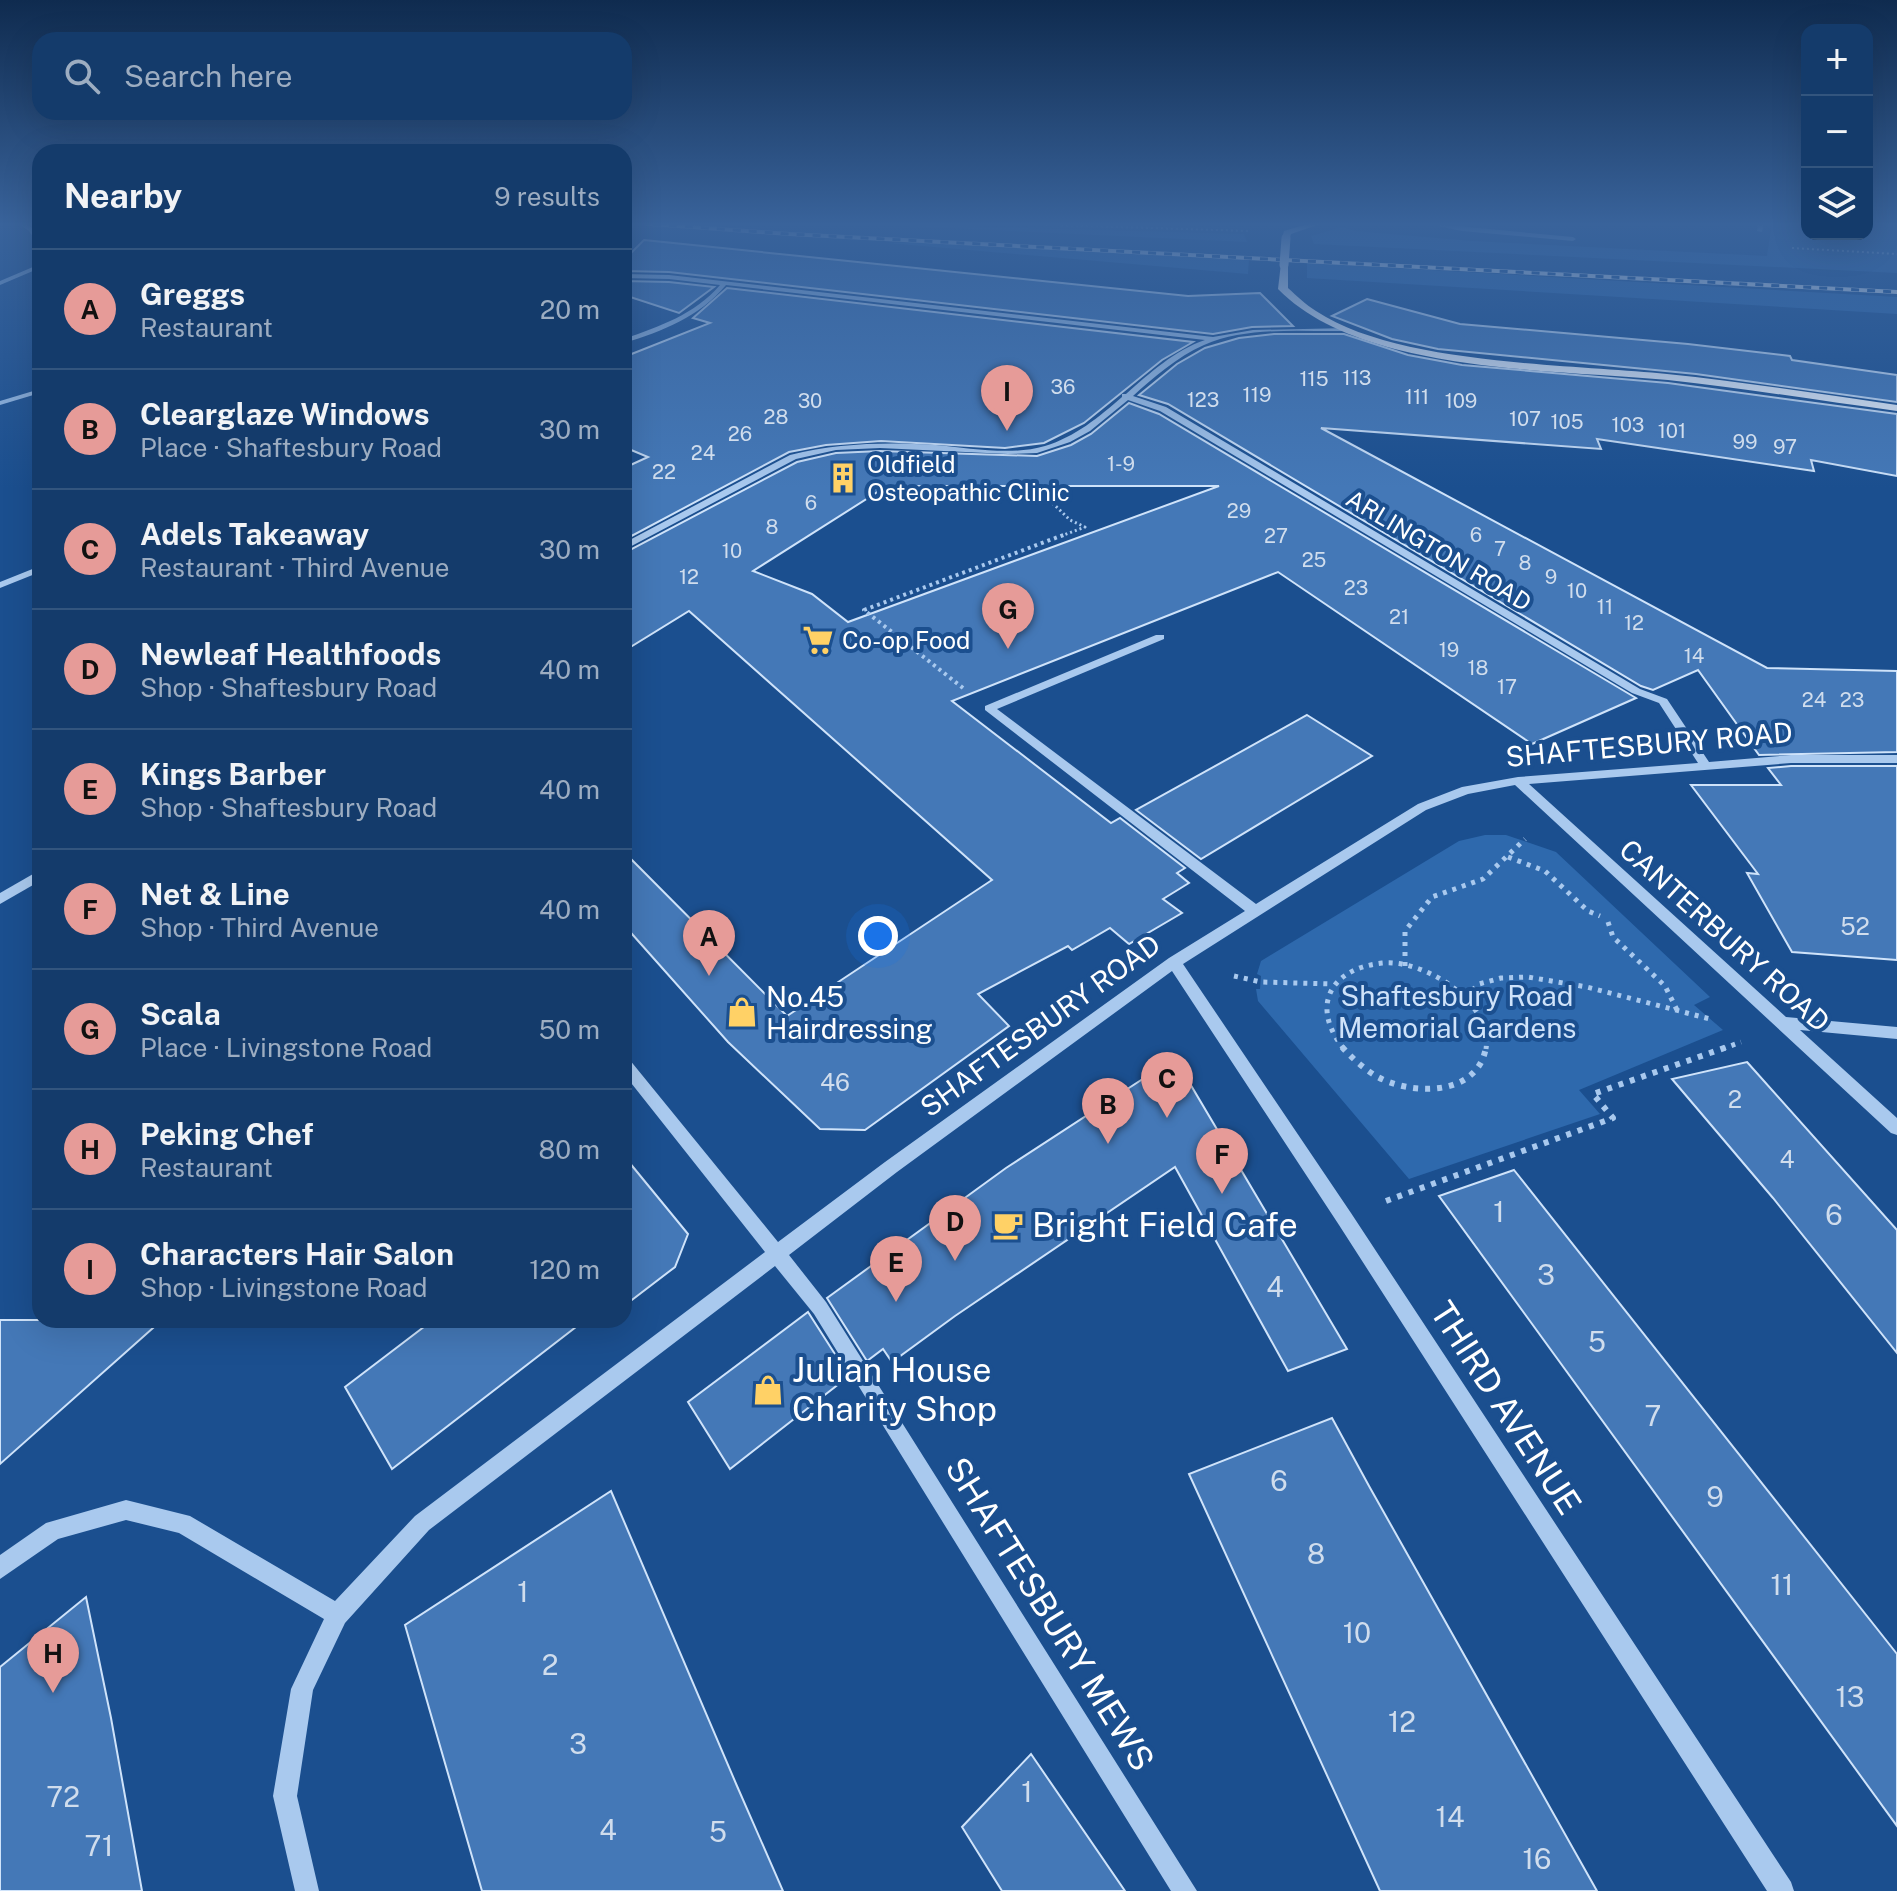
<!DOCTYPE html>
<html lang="en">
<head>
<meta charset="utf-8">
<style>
  :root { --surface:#143b6b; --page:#214673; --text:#f1f3f6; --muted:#9dadc1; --line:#33557e; --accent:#e69b98 }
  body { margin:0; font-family:"Public Sans",sans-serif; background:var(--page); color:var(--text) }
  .controls { position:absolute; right:24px; top:24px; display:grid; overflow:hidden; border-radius:16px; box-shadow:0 8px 32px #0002 }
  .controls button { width:72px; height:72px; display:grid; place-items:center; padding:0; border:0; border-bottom:2px solid var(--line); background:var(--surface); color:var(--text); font:40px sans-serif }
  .you { position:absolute; left:878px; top:936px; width:28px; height:28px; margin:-20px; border:6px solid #fff; border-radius:50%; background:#1a73e8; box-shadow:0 0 0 12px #1a73e833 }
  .badge { display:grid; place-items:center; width:52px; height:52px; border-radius:50%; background:var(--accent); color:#111; font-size:26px; font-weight:700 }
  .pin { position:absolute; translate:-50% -66px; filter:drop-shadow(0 2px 4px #0008) }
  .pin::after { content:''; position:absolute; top:42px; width:28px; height:24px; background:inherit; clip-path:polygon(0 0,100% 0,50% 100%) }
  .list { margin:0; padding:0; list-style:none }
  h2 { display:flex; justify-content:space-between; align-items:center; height:104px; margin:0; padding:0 32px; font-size:34px }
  h2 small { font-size:26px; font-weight:400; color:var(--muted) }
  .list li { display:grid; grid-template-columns:52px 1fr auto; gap:24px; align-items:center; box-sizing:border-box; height:120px; padding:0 32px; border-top:2px solid var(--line) }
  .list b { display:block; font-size:30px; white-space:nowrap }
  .list p { margin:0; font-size:26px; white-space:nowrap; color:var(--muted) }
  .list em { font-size:26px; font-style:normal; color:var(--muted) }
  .icon { flex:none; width:44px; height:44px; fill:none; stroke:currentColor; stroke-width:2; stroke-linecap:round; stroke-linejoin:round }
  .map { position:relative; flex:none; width:1897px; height:1891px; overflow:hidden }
  .search { position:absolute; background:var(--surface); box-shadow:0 8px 32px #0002; left:32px; top:32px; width:600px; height:88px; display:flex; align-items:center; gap:20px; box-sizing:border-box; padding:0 28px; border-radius:24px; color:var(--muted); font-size:30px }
  .panel { position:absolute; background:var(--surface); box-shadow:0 8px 32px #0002; left:32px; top:144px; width:600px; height:1184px; border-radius:24px }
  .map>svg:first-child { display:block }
</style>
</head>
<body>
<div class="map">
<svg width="1897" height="1891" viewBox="0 0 1897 1891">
  <rect width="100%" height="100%" fill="#1b4f8f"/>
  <g fill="#2e69ad">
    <polygon points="842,223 1244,234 1247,242"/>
    <polygon points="1772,223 1807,223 1807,234 1867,234 1867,223 1897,223 1897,273 1314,244 1311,236 1342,227 1355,231 1472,241 1767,256"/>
    <polygon points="919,242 1249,259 1248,274 888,243"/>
    <polygon points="1307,263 1897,297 1897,314 1307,278"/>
    <polygon points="1485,835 1506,835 1556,852 1710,997 1694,1005 1723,1030 1579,1090 1600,1114 1409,1179 1258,1001 1256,989 1260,989 1261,976 1257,974 1261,961 1459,841"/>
  </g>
  <g fill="#4478b7" stroke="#cfe3fa" stroke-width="2" fill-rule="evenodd">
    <polygon points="644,240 1188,296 1260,293 1293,326 1252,327 1213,334 669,272 624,271 624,260"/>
    <polygon points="624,281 669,282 714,287 679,313 624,295"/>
    <polygon points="727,288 1193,342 1162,360 1084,423 1044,443 1005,448 881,441 826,445 789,452 624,540 624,468 648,457 624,447 624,357 710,323 693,318"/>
    <polygon points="1367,299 1460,324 1688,344 1790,356 1792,360 1897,375 1897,402 1696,374 1438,349 1392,339 1332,316"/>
    <polygon points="1274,334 1344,334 1408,355 1462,365 1668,383 1897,414 1897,476 1811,460 1814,471 1597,439 1601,449 1321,428 1767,668 1897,671 1897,752 1759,755 1698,670 1653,690 1641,686 1168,404 1139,395 1177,364 1205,348 1239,338"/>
    <path d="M 1129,403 L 1159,414 L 1636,698 L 1532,744 L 1278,572 L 952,701 L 1111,823 L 1120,818 L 1185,868 L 1177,873 L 1189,883 L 1163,899 L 1182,913 L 1129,944 L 1110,928 L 1072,950 L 1068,946 L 978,994 L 1009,1026 L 865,1130 L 820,1129 L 728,1042 L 624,925 L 624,852 L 787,1016 L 992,880 L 689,611 L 624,651 L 624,553 L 797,462 L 836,453 L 880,451 L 1037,456 L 1071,445 L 1091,434 ZM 887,486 L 1219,486 L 848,622 L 812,594 L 753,571 Z"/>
    <polygon points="1307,715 1372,756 1201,859 1136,810"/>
    <polygon points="1791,766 1897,766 1897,960 1792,952 1747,873 1758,874 1691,785 1781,785 1768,768"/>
    <polygon points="1747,1062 1897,1230 1897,1353 1773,1198 1672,1079"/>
    <polygon points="1155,1071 1186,1077 1347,1349 1288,1371 1175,1167 955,1316 892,1362 883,1349 867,1361 827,1298 1006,1168"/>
    <polygon points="624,1156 688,1234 675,1267 624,1306"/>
    <polygon points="1514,1170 1897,1654 1897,1826 1439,1196"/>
    <polygon points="808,1312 849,1376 730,1469 688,1402"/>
    <polygon points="0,1320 162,1320 0,1464"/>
    <polygon points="433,1320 585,1320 392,1469 345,1387"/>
    <polygon points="1332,1418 1369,1486 1597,1891 1380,1891 1189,1474"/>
    <polygon points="611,1491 737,1786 783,1891 482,1891 405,1625"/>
    <polygon points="86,1597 111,1718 142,1891 0,1891 0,1667"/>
    <polygon points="1031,1754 1125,1891 1002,1891 962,1827"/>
  </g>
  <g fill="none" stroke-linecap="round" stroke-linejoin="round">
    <g stroke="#a9c9ee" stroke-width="2" stroke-dasharray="2 3" stroke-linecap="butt">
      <polyline points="986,223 1250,231"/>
      <polyline points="1792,248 1897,254"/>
    </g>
    <polyline stroke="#a9c9ee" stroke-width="3" stroke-dasharray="2 3" stroke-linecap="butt" points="1038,489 1070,520 1085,527 1061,536"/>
    <polyline stroke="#a9c9ee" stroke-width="4" stroke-dasharray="3 4" stroke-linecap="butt" points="963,688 864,610 1066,534"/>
    <g stroke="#a9c9ee" stroke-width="5" stroke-dasharray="4 6" stroke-linecap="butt">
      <polyline points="1508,857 1545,871 1588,911 1600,916"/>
      <polyline points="1608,922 1613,937 1665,986 1678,1012"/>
      <polyline points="1405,966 1405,931 1432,897 1483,879 1525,839"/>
      <polyline points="1234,976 1261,982 1333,984"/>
      <polyline points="1465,997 1479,984 1501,978 1528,977 1587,987 1714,1020"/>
      <path d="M 1344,1049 C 1310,1007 1329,969 1382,963 C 1424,959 1493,1002 1486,1049"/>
      <polyline points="1722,1049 1741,1042"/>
    </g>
    <g stroke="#a9c9ee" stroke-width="6" stroke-dasharray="5 7" stroke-linecap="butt">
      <path d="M 1342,1047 C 1352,1058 1363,1068 1376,1076 C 1411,1096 1478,1097 1486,1047"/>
      <polyline points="1386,1201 1613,1118 1593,1094 1727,1047"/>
    </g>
    <g fill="#a9c9ee" fill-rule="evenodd">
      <path d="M 18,223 C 31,223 40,234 40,247 L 29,231 Z"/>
      <polygon points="1424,223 1573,237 1576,239 1573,241 1462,231"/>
      <polygon points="1758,223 1764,223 1762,232 1757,231"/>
      <polygon points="40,264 40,268 0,285 0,281"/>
      <path d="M 624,274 L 669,275 L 1213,337 L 1253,330 L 1349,328 L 1347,331 C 1301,332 1247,326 1204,345 C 1177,357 1154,377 1133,396 L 1166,407 L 1640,689 L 1667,699 L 1709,762 L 1791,755 L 1897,755 L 1897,763 L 1791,763 L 1529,784 L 1786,1017 L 1897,1027 L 1897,1039 L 1800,1030 L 1897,1118 L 1897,1135 L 1891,1133 L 1515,785 L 1468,794 L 1426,810 L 1183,964 L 1351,1213 L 1791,1882 L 1794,1891 L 1767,1891 L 1339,1225 L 1172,971 L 897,1172 L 789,1255 L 826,1302 L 1197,1891 L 1171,1891 L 814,1314 L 775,1266 L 429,1530 L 345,1623 L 313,1690 L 297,1796 L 319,1891 L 295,1891 L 273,1796 L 291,1689 L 324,1619 L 179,1533 L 126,1520 L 58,1539 L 0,1579 L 0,1555 L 46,1523 L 126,1500 L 190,1516 L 335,1601 L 415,1516 L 765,1252 L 624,1074 L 624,1057 L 629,1059 L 778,1242 L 885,1162 L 1169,958 L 1245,911 L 985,710 L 985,706 L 1156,635 L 1164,635 L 1164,639 L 997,709 L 1256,904 L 1418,804 L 1462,787 L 1518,777 L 1698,763 L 1659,703 L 1632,693 L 1160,411 L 1128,400 L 1090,431 L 1070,442 L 1037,453 L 1008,454 L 880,448 L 836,450 L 796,459 L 624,550 L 624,543 L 790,455 C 839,443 886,442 936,445 C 970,448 1011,456 1045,446 C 1075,437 1099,417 1122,397 L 1122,394 L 1126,394 C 1150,373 1175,350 1205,340 L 726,285 C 699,317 663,331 624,343 L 624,339 C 660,326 694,315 720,285 L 669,279 L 624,278 Z"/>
      <polygon points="40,389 40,393 0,405 0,401"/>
      <polygon points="40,566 40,572 0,588 0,582"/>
      <polygon points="40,870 40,881 0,904 0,893"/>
    </g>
    <g fill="#f0f6ff" fill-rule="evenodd">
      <polygon points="1310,223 1323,223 1291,234 1289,240 1282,238 1284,231"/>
      <path d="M 1281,263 L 1288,265 L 1288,288 C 1297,296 1306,305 1316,311 C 1397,365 1570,364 1667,374 C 1744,382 1821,394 1897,405 L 1897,411 C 1821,401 1744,388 1668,380 C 1556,369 1361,374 1278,289 Z"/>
    </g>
    <g stroke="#fff" stroke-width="4">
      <polyline id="rail" points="637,223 789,234 1897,292"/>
    </g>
    <use href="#rail" stroke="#1b4f8f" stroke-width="3" stroke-dasharray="8" stroke-linecap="butt"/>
    <polyline stroke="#f0f6ff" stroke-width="9" points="1284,265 1286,238"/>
  </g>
  <linearGradient id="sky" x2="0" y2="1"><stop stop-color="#0f2b4f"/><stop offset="0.46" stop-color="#39639b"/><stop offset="1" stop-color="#39639b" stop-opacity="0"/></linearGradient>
  <rect width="1897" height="488" fill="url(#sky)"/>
  <defs>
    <g id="building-bare" transform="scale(2.4)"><path d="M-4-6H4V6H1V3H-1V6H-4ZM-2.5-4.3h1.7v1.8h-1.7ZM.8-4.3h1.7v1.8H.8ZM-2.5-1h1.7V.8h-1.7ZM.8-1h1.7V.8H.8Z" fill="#ffd166" stroke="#1b4f8f" stroke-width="2.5" paint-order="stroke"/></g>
    <g id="supermarket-bare" transform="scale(2.4)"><path d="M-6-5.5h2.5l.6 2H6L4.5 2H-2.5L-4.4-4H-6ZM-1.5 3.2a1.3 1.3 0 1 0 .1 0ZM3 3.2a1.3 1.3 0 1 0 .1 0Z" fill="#ffd166" stroke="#1b4f8f" stroke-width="2.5" paint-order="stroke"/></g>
    <g id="shop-bare" transform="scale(2.4)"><path d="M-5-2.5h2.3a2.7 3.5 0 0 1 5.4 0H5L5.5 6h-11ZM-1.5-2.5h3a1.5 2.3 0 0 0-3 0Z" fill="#ffd166" stroke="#1b4f8f" stroke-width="2.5" paint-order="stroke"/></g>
    <g id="cafe-bare" transform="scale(2.4)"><path d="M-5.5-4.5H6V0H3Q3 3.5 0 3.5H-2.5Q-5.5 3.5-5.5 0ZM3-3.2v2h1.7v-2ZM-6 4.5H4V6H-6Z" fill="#ffd166" stroke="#1b4f8f" stroke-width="2.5" paint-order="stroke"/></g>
  </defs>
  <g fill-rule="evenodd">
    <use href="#building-bare" x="843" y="478"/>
    <use href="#supermarket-bare" x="818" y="640"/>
    <use href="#shop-bare" x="742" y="1012"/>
    <use href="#cafe-bare" x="1008" y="1225"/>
    <use href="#shop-bare" x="768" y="1390"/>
  </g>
  <g text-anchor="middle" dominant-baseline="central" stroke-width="8" stroke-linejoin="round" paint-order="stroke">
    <g font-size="20" fill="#d0dded">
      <text x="1357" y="378">113</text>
      <text x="1314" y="379">115</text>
      <text x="1063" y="387">36</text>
      <text x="1257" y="395">119</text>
      <text x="1417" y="397">111</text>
      <text x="1203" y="400">123</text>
      <text x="810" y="401">30</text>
      <text x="1461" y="401">109</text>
      <text x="776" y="417">28</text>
      <text x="1525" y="419">107</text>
      <text x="1567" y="422">105</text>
      <text x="1628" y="425">103</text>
      <text x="1672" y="431">101</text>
      <text x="740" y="434">26</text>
      <text x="1745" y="442">99</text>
      <text x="1785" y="447">97</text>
      <text x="703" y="453">24</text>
      <text x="1121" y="464">1-9</text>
      <text x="664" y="472">22</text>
      <text x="811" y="503">6</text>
      <text x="1239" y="511">29</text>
      <text x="772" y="527">8</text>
      <text x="1476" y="535">6</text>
      <text x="1276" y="536">27</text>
      <text x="1500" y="549">7</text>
      <text x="732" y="551">10</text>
      <text x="1314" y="560">25</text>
      <text x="1525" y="563">8</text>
      <text x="689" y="577">12</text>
      <text x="1551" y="577">9</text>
      <text x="1356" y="588">23</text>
      <text x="1577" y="591">10</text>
      <text x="1605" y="607">11</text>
      <text x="1399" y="617">21</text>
      <text x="1634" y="623">12</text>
      <text x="1449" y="650">19</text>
      <text x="1694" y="656">14</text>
      <text x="1478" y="668">18</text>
      <text x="1507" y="687">17</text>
      <text x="1814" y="700">24</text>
      <text x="1852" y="700">23</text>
    </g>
    <g font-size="24" fill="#fff" stroke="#1b4f8f" text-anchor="start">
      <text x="867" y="464">Oldfield<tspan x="867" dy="28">Osteopathic Clinic</tspan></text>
      <text x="842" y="640">Co-op Food</text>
    </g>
    <g font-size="24" fill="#fff" stroke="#1b4f8f">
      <text transform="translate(1439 550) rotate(31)">ARLINGTON ROAD</text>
    </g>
    <g font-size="24" fill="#d0dded">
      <text x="1855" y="926">52</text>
      <text x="835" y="1082">46</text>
      <text x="1735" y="1099">2</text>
      <text x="1787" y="1159">4</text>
    </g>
    <g font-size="28" fill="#fff" stroke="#1b4f8f">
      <text transform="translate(1649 744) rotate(-5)">SHAFTESBURY ROAD</text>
      <text transform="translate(1725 935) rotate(42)">CANTERBURY ROAD</text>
      <text transform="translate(1040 1025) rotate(-36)">SHAFTESBURY ROAD</text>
    </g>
    <g font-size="28" fill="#cfe3fa" stroke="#1b4f8f">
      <text x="1457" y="995">Shaftesbury Road<tspan x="1457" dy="32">Memorial Gardens</tspan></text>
    </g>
    <g font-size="28" fill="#fff" stroke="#1b4f8f" text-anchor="start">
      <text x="766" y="996">No.45<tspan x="766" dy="32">Hairdressing</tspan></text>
    </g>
    <g font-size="28" fill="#d0dded">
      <text x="1499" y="1211">1</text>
      <text x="1834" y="1214">6</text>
      <text x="1546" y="1274">3</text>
      <text x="1275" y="1286">4</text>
      <text x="1597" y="1341">5</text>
      <text x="1653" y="1415">7</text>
      <text x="1279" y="1480">6</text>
      <text x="1715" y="1496">9</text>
      <text x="1316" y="1553">8</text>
      <text x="1782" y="1584">11</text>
      <text x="523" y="1591">1</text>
      <text x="1357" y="1632">10</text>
      <text x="550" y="1664">2</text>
      <text x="1850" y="1696">13</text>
      <text x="1402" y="1721">12</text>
      <text x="578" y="1743">3</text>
      <text x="1027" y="1791">1</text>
      <text x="63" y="1796">72</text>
      <text x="1450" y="1816">14</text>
      <text x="608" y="1829">4</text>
      <text x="718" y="1831">5</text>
      <text x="99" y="1845">71</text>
      <text x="1537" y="1858">16</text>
    </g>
    <g font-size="34" fill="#fff" stroke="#1b4f8f" text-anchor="start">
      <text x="1032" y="1225">Bright Field Cafe</text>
      <text x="792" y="1370">Julian House<tspan x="792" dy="39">Charity Shop</tspan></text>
    </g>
    <g font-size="34" fill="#fff" stroke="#1b4f8f">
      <text transform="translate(1506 1408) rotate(57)">THIRD AVENUE</text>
      <text transform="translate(1050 1614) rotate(58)">SHAFTESBURY MEWS</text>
    </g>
  </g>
</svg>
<div class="controls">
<button>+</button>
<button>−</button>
<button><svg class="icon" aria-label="layers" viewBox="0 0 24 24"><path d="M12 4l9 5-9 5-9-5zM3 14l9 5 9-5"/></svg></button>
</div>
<div class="you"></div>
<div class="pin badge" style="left:709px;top:976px">A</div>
<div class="pin badge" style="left:1108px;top:1144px">B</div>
<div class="pin badge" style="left:1167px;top:1118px">C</div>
<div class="pin badge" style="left:955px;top:1261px">D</div>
<div class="pin badge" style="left:896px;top:1302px">E</div>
<div class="pin badge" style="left:1222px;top:1194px">F</div>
<div class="pin badge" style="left:1008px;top:649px">G</div>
<div class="pin badge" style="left:53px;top:1693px">H</div>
<div class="pin badge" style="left:1007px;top:431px">I</div>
<div class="search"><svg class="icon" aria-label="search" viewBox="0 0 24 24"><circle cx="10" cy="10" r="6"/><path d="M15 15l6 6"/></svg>Search here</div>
<section class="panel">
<h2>Nearby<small>9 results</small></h2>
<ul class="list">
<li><span class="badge">A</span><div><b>Greggs</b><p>Restaurant</p></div><em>20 m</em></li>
<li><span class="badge">B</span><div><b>Clearglaze Windows</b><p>Place · Shaftesbury Road</p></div><em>30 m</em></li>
<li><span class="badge">C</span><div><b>Adels Takeaway</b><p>Restaurant · Third Avenue</p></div><em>30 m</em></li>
<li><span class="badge">D</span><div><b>Newleaf Healthfoods</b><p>Shop · Shaftesbury Road</p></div><em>40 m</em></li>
<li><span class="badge">E</span><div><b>Kings Barber</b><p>Shop · Shaftesbury Road</p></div><em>40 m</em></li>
<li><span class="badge">F</span><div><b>Net &amp; Line</b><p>Shop · Third Avenue</p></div><em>40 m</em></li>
<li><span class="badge">G</span><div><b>Scala</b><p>Place · Livingstone Road</p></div><em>50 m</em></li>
<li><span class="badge">H</span><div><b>Peking Chef</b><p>Restaurant</p></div><em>80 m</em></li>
<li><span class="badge">I</span><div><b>Characters Hair Salon</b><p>Shop · Livingstone Road</p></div><em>120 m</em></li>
</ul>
</section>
</div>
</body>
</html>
